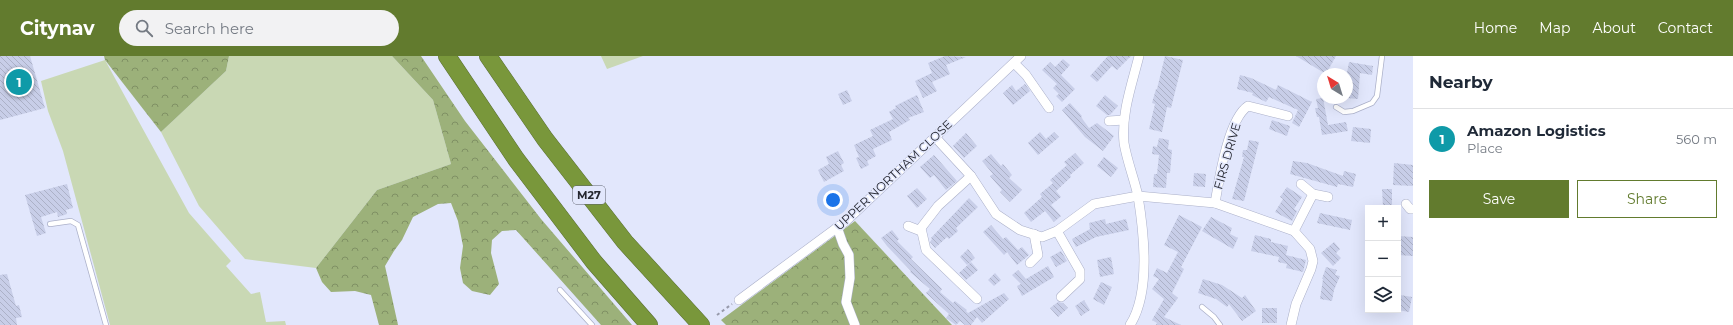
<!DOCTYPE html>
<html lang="en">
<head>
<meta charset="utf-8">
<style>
  :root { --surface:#fff; --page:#f2f2f3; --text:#1f2937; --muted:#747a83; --line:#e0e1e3; --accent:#627b2e }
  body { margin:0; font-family:Montserrat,sans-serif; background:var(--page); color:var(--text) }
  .controls { position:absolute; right:12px; bottom:12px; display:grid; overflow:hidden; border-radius:0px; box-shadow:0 4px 16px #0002 }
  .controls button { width:36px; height:36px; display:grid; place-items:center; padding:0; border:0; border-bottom:1px solid var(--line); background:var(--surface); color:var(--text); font:20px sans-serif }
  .compass { position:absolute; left:1317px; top:12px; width:36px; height:36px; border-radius:50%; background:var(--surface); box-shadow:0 4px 16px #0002; rotate:322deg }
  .you { position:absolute; left:833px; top:144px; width:14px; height:14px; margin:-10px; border:3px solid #fff; border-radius:50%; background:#1a73e8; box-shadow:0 0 0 6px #1a73e833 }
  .badge { display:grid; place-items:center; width:26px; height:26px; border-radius:50%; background:var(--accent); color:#fff; font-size:13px; font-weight:700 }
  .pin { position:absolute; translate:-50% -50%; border:2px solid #fff; box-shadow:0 1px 4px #0006 }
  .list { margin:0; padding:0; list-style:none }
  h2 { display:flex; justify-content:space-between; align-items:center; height:52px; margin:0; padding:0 16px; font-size:17px }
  h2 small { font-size:13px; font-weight:400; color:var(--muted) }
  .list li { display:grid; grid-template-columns:26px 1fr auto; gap:12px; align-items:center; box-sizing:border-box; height:60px; padding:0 16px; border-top:1px solid var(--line) }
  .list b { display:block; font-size:15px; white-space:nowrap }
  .list p { margin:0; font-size:13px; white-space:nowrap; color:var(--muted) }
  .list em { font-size:13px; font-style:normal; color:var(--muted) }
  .actions { display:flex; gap:8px; padding:12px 16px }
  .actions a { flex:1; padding:9px 0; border:1px solid var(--accent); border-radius:0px; text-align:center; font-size:14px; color:var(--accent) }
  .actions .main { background:var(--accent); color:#fff }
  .icon { flex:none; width:22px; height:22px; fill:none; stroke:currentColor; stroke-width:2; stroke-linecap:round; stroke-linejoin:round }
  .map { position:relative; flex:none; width:1413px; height:269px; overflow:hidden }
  header { display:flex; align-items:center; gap:24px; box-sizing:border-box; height:56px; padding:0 20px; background:var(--accent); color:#fff }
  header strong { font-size:19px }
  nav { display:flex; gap:22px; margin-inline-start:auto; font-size:14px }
  .search { width:280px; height:36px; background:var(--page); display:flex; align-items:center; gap:10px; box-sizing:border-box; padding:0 14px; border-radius:22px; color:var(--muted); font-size:15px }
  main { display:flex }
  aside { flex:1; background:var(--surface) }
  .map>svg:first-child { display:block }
</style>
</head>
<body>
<header>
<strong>Citynav</strong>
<div class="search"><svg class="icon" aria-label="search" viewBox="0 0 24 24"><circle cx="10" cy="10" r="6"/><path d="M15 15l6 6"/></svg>Search here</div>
<nav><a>Home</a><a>Map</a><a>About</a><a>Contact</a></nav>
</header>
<main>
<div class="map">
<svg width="1413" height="269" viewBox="0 0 1413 269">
  <defs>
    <pattern id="forest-crowns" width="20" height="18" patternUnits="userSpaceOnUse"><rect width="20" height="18" fill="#9cb17a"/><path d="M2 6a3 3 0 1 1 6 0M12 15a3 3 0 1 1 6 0" fill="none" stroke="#7f9064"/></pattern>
    <pattern id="building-back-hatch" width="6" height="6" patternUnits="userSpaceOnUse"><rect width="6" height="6" fill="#c8cee8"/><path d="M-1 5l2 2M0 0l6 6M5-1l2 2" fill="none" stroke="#acb1c7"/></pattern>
  </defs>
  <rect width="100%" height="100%" fill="#e2e7fc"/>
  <g fill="#c9d8b4">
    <polygon points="229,0 392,0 433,44 451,108 377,134 316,212 245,203 199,150 161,76 226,15"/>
    <polygon points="601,0 643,0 607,13"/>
    <polygon points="105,4 189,157 231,205 226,210 251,238 260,236 266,266 285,265 286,269 110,269 63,95 48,55 41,25"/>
  </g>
  <g fill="url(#forest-crowns)">
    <polygon points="104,0 229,0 226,15 161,76 105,4"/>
    <polygon points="392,0 421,0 465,65 541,163 632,269 601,269 516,174 502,175 492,184 491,197 499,228 490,239 472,235 463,227 460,212 463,190 458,165 451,147 438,148 413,161 402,184 394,195 385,210 398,269 379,269 371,239 355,235 331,236 322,226 316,212 377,134 451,108 433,44"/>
    <polygon points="855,165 952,269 726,269 721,264"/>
  </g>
  <g fill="url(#building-back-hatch)">
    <polygon points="0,0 30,0 45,52 0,64"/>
    <polygon points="945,0 966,1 946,9 950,18 932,26 937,35 923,42 915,25 932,17 928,7"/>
    <polygon points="1108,0 1131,0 1117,14 1112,10 1097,26 1090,20"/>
    <polygon points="1165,0 1183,4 1171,52 1167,51 1162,76 1149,73 1155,48 1152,47 1156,33 1157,33"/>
    <polygon points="1296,0 1336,0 1326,18"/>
    <polygon points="1063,3 1070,9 1061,19 1075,33 1062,46 1056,40 1059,38 1053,32 1057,28 1042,14 1050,6 1055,11"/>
    <polygon points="1349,6 1373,10 1372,19 1360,17 1358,43 1347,42 1347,17"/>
    <polygon points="1240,19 1251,22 1276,34 1278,29 1312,46 1299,71 1292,67 1298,54 1269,41 1266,46 1252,39 1253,37 1237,33"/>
    <polygon points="1025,28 1030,35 1013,49 1003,37 1012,29 1016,35"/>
    <polygon points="847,34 852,45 843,49 838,38"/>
    <polygon points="917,39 924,56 908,62 910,64 889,76 892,84 873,93 876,100 867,105 869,109 861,113 856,102 859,101 854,89 873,80 870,74 893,63 889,56 896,52 895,50"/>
    <polygon points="1105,39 1118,50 1110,59 1107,59 1096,50"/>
    <polygon points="1323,42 1328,69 1346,66 1348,75 1322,79 1319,61 1317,61 1315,52 1318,52 1316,43"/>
    <polygon points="1070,47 1082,60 1081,61 1089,72 1097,67 1114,80 1103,95 1085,81 1062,54"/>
    <polygon points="1272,64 1290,70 1287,80 1269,73"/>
    <polygon points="1353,71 1371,73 1370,87 1351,85"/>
    <polygon points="1040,76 1046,83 1054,76 1059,81 1038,99 1028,87"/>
    <polygon points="966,77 977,90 964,102 953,90"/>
    <polygon points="1159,82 1169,84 1168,93 1172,94 1170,117 1167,117 1166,132 1153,131 1154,118 1157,118 1159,99 1152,98 1153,90 1157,91"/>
    <polygon points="1249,84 1259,86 1244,145 1232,143 1244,101 1242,101 1243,94 1247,94"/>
    <polygon points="838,95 844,107 841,109 844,115 824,126 818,114 829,108 826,101"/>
    <polygon points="1075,97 1084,107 1070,119 1071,121 1056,135 1061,141 1051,149 1061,160 1054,166 1045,155 1031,166 1024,157 1042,141 1040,138 1053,127 1050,124 1067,109 1064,106"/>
    <polygon points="991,98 1001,110 1003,108 1012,119 1009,122 1022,134 1010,146 1000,136 1002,134 990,120 993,118 982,105"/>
    <polygon points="934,99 957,125 946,134 934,119 930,122 920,111"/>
    <polygon points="1104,101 1118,112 1111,121 1097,110"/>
    <polygon points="1293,105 1307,107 1343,120 1344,115 1356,118 1353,131 1338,128 1337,131 1290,118"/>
    <polygon points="1394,107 1413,109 1413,130 1393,129"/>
    <polygon points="1194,117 1206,118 1205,131 1193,130"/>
    <polygon points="67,128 73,152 66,154 67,158 58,161 57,156 41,161 46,177 37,180 25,139"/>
    <polygon points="1287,131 1302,141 1294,153 1297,155 1292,165 1275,156 1283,143 1280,141"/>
    <polygon points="917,132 927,143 917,152 907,140"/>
    <polygon points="1382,133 1392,133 1392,150 1383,150"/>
    <polygon points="969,142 978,151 956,172 958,175 949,183 947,181 935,192 930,186 932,183 931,182"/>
    <polygon points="1320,157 1352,164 1350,174 1317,167"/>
    <polygon points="1179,159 1202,171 1181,211 1184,213 1172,237 1178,242 1164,261 1181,269 1156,269 1157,267 1152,264 1164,243 1152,233 1159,223 1153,220 1157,212 1167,217 1178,196 1164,189"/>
    <polygon points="1211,161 1232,172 1230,178 1238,182 1233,193 1202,175"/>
    <polygon points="1105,163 1106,168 1126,163 1129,174 1096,181 1076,191 1072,183 1090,173 1089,167"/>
    <polygon points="991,169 1003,183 1006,181 1018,194 1022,191 1029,199 1017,209 1007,196 1004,199 983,176"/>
    <polygon points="892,174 899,183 897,185 913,201 911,203 942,233 940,236 953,247 955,245 967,254 966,255 968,257 1004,237 1009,243 982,267 977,261 971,269 965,269 960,265 956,269 946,262 949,258 926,237 930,233 910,216 911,215 887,190 881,182"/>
    <polygon points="1255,179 1271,183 1271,186 1288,190 1286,199 1306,204 1303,216 1286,212 1287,208 1278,206 1279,201 1251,195"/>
    <polygon points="1398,180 1413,181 1413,200 1398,199"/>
    <polygon points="1334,186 1340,193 1336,197 1341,202 1333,210 1321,197"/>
    <polygon points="968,193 975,202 967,209 960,201"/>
    <polygon points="1061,195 1067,205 1056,211 1050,201"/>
    <polygon points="1111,201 1114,218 1100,221 1097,204"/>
    <polygon points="971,206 978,214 966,224 959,217"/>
    <polygon points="1048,210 1054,221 1022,240 1017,230 1021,228 1012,219 1018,214 1026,223"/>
    <polygon points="1326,211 1337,214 1335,219 1340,220 1334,234 1332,245 1320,243 1323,223 1322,223"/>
    <polygon points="995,217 1001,224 994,230 988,224"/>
    <polygon points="7,218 16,250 19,249 22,261 16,262 17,269 0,269 0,219"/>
    <polygon points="1203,223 1222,229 1242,242 1245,239 1256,255 1242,265 1229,248 1227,251 1216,243 1198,237"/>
    <polygon points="1101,226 1112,231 1104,249 1093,243"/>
    <polygon points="1400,239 1412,241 1409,256 1398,254"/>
    <polygon points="1084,244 1090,254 1081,260 1075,250"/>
    <polygon points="1058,246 1063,247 1068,252 1058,261 1050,252"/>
    <rect x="1262" y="252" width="15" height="15"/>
  </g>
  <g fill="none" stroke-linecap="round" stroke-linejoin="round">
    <g stroke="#abb0c9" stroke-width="6">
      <g id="service">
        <polyline points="1336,51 1344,56 1353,55 1372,47 1377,40 1382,0"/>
        <polyline points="50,168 71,165 78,169 106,269"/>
        <polyline points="560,234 592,269"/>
        <polyline points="1202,251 1214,261 1220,269"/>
      </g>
    </g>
    <g stroke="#abb0c9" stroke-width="10">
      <g id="minor">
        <polyline points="1014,7 1026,19 1049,52"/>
        <polyline points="1109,65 1124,64"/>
        <polyline points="935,81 971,120 996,158 1020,174 1042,181 1057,175 1094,148 1138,140 1215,147 1294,175 1310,193 1313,205 1311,213 1296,248 1291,269"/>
        <polyline points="971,120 938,150 921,172 926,194 977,243"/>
        <polyline points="1301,128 1313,138 1328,141"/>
        <path d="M 1215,147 C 1219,124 1228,63 1248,50 L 1288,60"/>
        <polyline points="1406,148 1410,153 1413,153"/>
        <polyline points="908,170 921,175"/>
        <polyline points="837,171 843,188 849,199 850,222 846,246 855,269"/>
        <polyline points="1057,175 1080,215 1080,223 1061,241"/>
        <polyline points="1294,175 1313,138"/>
        <polyline points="1030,207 1038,199 1034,178"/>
        <polyline points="739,244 846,165 1021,0"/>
        <path d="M 1130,269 C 1151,236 1144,177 1138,140 C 1134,122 1127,105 1124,87 C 1121,58 1132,28 1139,0"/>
      </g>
    </g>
    <g stroke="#5b6f37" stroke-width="18">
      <g id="motorway">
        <polyline points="447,0 516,103 594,206 649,269"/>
        <polyline points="488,0 545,83 625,186 701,269"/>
      </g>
    </g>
    <polyline stroke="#979aab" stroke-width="2" stroke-dasharray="3 3" stroke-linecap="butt" points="717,259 732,248"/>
    <use href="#service" stroke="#fff" stroke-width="4.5"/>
    <use href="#minor" stroke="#fff" stroke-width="9"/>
    <use href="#motorway" stroke="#79973b" stroke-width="17"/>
  </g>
  <g text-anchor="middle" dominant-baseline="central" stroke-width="3" stroke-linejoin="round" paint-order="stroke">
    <rect fill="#e2e7fc" stroke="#5d606c" stroke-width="1" x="573" y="130" width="32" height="18" rx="3"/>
    <g font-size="11" font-weight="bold" fill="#24262f">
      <text x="589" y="139">M27</text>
    </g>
    <g font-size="12" fill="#24262f" stroke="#e2e7fc">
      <text transform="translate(1227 100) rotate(-74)">FIRS DRIVE</text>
      <text transform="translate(893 119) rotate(-43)">UPPER NORTHAM CLOSE</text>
    </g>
  </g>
</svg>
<div class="controls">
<button>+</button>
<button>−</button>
<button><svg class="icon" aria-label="layers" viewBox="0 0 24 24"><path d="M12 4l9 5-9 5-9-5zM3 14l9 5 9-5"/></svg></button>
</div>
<svg class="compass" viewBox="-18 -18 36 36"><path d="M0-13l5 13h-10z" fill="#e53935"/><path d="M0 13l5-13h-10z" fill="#747a83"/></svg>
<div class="you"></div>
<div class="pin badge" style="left:19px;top:26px;background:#0f9aa8">1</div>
</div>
<aside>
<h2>Nearby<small></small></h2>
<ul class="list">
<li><span class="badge" style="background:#0f9aa8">1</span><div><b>Amazon Logistics</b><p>Place</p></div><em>560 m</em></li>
</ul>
<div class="actions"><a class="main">Save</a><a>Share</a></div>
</aside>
</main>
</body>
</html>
